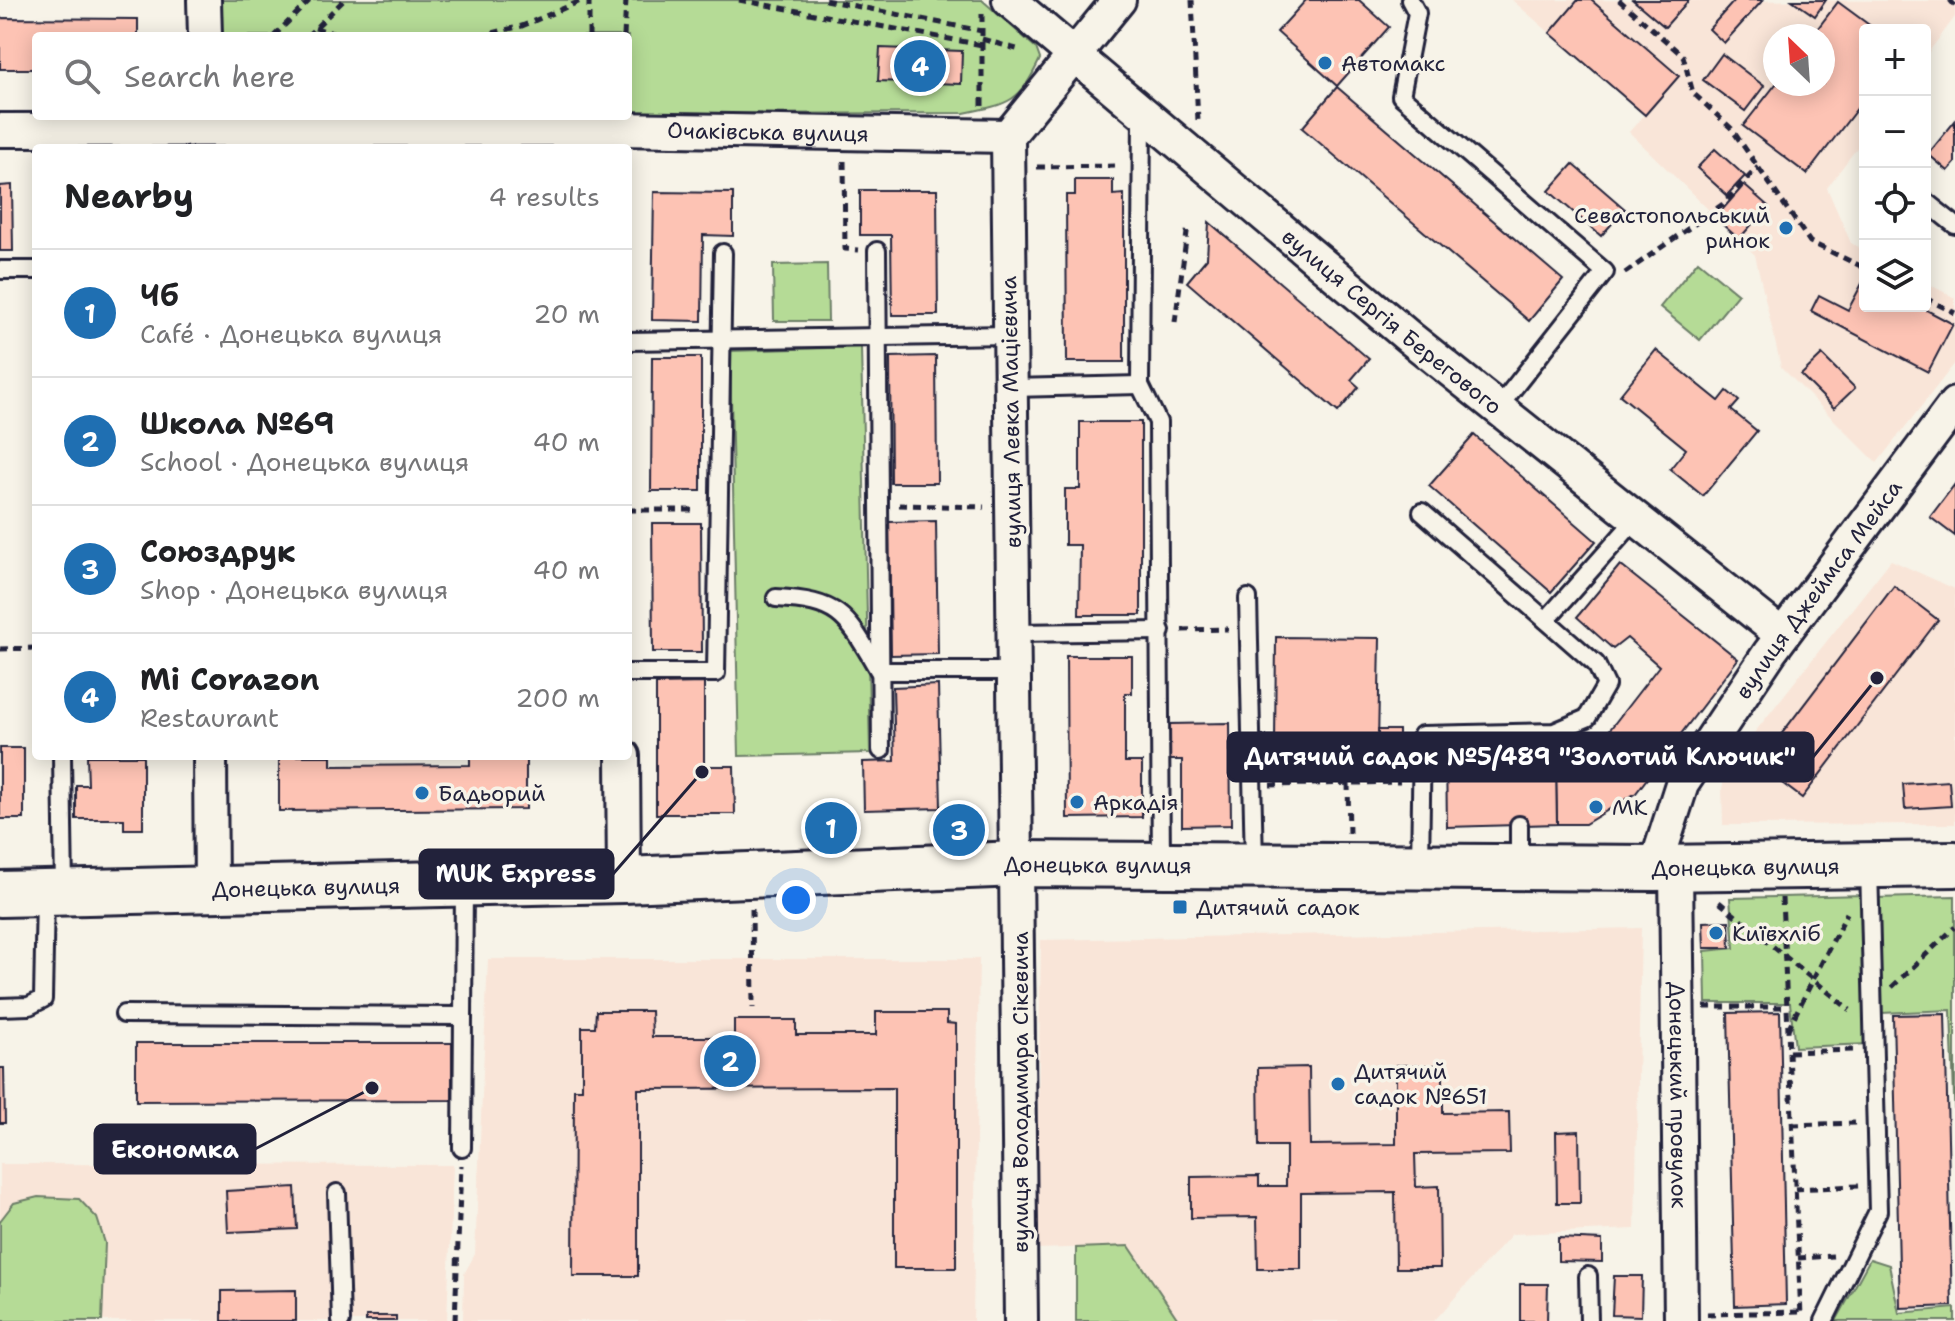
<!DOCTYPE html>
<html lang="en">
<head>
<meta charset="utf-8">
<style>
  :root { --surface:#fff; --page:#f6f6f6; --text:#202124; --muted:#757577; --line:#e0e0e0; --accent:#1f6fb2 }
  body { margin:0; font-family:"Shantell Sans",sans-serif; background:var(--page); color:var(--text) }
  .controls { position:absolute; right:24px; top:24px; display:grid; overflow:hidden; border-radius:8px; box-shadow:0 4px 20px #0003 }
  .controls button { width:72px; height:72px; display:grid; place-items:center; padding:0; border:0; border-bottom:2px solid var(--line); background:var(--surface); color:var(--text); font:40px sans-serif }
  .compass { position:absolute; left:1763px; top:24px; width:72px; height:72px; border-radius:50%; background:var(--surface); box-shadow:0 4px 20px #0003; rotate:335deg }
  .you { position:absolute; left:796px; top:900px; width:28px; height:28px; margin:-20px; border:6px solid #fff; border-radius:50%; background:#1a73e8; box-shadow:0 0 0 12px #1a73e833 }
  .badge { display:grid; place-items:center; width:52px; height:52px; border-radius:50%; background:var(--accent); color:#fff; font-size:26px; font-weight:700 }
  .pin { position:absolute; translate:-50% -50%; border:4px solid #fff; box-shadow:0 2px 8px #0006 }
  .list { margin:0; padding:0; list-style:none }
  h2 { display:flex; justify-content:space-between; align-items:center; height:104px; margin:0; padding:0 32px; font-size:34px }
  h2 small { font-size:26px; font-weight:400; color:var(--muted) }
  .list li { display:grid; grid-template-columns:52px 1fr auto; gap:24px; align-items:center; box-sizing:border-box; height:128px; padding:0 32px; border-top:2px solid var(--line) }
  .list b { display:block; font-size:30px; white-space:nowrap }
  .list p { margin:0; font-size:26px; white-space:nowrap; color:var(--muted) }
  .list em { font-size:26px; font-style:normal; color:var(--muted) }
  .icon { flex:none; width:44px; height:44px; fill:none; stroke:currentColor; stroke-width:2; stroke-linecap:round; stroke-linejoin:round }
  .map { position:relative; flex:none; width:1955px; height:1321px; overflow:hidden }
  .search { position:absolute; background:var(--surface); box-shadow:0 4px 20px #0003; left:32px; top:32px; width:600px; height:88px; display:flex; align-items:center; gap:20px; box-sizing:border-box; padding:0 28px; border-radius:8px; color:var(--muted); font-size:30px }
  .panel { position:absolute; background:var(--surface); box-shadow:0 4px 20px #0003; left:32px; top:144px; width:600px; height:616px; border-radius:8px }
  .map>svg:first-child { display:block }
</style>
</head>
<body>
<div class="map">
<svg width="1955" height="1321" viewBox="0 0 1955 1321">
  <rect width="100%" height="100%" fill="#f7f3e8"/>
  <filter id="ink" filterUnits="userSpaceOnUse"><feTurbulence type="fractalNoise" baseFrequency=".0125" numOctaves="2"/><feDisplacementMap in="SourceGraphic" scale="16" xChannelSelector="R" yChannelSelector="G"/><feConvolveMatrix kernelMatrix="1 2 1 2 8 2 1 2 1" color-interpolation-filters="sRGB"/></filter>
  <g filter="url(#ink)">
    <g fill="#f9e5d8" fill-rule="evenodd">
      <path d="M 1512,0 L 1955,1 L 1955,17 L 1925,57 L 1925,30 L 1865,30 L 1865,137 L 1827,188 L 1851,243 L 1865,251 L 1865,306 L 1925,306 L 1925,282 L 1955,298 L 1955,363 L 1877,463 L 1781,367 L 1755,255 L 1629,132 L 1644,115 ZM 1775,36 L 1823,36 L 1823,84 L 1775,84 Z"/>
      <polygon points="1891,560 1955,589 1955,824 1723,825 1722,788 1728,766"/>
      <polygon points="1641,928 1635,1229 1512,1234 1434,1321 1179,1321 1129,1246 1036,1249 1041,940"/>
      <polygon points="488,959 979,959 973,1321 463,1321 464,1274 475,1254"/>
      <polygon points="0,1164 453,1165 447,1321 0,1321"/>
    </g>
    <g fill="#b5db96" stroke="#6c7e68" stroke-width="2">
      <path d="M 218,0 L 982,0 L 1036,48 L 1040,59 C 1020,102 1010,104 964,113 L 628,114 L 628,36 L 218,36 Z"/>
      <polygon points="1698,261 1738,294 1700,340 1660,307"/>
      <polygon points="827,264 828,321 774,321 773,265"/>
      <polygon points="861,347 870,753 739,756 730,351"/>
      <polygon points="1865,895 1870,1044 1795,1047 1790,1003 1706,1003 1705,951 1734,948 1730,898"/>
      <polygon points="1955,896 1955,1127 1951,1010 1881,1013 1875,898"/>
      <polygon points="38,1197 79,1199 97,1218 105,1243 102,1321 0,1321 0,1221 14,1203"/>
      <polygon points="1129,1246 1179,1321 1076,1321 1076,1248"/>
      <polygon points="1870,1259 1889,1265 1899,1313 1955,1308 1955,1321 1836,1321"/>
    </g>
    <g fill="#fdc3b4" stroke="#22223b" stroke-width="2">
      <polygon points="1306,0 1359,0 1389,27 1337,86 1277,32"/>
      <polygon points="1578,0 1591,0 1679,76 1645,115 1550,33"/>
      <polygon points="1633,0 1689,0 1665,27"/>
      <polygon points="1735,0 1763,0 1724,43 1709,29"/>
      <polygon points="1792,0 1826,0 1815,16"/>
      <polygon points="1838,2 1876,30 1865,30 1865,98 1807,174 1743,126 1776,84 1823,84 1823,36 1812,36"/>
      <polygon points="0,18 138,19 138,36 36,36 36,69 0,69"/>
      <polygon points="880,48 962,51 961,84 878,81"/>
      <polygon points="1722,54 1764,86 1745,111 1703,80"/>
      <polygon points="1337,87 1563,280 1529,321 1302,128"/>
      <polygon points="1955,121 1955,163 1948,171 1928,154"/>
      <polygon points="1715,149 1745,176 1727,195 1697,168"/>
      <polygon points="1573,164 1625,209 1601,236 1549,191"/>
      <polygon points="1075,180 1113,180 1113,195 1124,194 1124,362 1067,362 1066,195 1075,195"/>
      <polygon points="12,185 13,251 0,251 0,186"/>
      <polygon points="1744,185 1768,206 1739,239 1715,218"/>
      <polygon points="860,190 937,190 938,315 892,315 891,235 860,235"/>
      <polygon points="654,192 733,193 733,236 703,235 702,321 652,320"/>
      <polygon points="1209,222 1369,359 1351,380 1359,387 1338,412 1187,282 1207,258"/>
      <polygon points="1865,278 1865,306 1919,306 1953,324 1928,372 1811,311 1819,295 1848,310"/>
      <polygon points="1656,350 1719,401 1727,391 1739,401 1731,410 1757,431 1703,496 1670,469 1686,449 1620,395"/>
      <polygon points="1822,355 1855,388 1834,408 1801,375"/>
      <polygon points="936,356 937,483 891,483 890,357"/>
      <polygon points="652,357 701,357 701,491 651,491"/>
      <polygon points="1080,422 1141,422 1141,615 1079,615 1080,545 1065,545 1065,489 1080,489"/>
      <polygon points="1474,435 1596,541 1551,592 1429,486"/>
      <polygon points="1955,484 1955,536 1930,517"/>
      <polygon points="936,521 938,654 891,655 889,522"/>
      <polygon points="652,523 701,523 702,652 653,652"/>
      <polygon points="1620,565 1738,659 1636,793 1585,824 1557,824 1556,767 1594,750 1659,666 1627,638 1613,649 1577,617"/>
      <polygon points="1894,586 1938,620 1802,798 1758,765"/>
      <polygon points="1276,637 1380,638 1378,745 1275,744"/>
      <polygon points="1066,656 1132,656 1132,693 1125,693 1125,762 1142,762 1142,817 1067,818"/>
      <polygon points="704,683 704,766 734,766 735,814 656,814 656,684"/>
      <polygon points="938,685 941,808 864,810 863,762 895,761 893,687"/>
      <polygon points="1230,723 1231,825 1182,826 1182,760 1170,760 1169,724"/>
      <polygon points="1378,730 1399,730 1399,779 1263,780 1263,736 1275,736 1275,744 1378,745"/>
      <rect x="0" y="748" width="24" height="71"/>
      <polygon points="1495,752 1495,769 1556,767 1557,824 1447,827 1446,753"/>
      <polygon points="87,756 143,756 143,829 124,829 124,819 76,819 76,785 88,785"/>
      <polygon points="279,756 331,756 331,766 470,765 470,756 526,756 526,809 279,811"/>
      <polygon points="1949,781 1951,806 1905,809 1903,784"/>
      <polygon points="1729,921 1730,948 1704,948 1703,922"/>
      <polygon points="596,1011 651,1011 652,1037 734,1037 734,1020 796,1020 796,1035 876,1035 876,1012 947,1012 947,1023 956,1024 956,1268 894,1268 894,1088 638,1089 638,1276 573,1276 574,1089 582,1089 582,1027 595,1027"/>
      <polygon points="1780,1012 1786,1304 1735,1306 1728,1013"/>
      <polygon points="1945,1014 1952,1306 1900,1308 1893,1015"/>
      <polygon points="136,1043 452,1043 452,1100 136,1101"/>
      <polygon points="1396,1065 1443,1065 1443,1113 1509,1112 1510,1153 1415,1154 1416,1187 1439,1186 1440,1268 1396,1268 1395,1192 1301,1193 1301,1269 1258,1269 1257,1217 1191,1218 1191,1177 1259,1176 1259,1186 1286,1186 1286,1146 1259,1146 1258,1068 1309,1067 1310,1145 1396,1144"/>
      <polygon points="0,1068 4,1068 5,1123 0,1123"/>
      <polygon points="1579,1131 1580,1203 1557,1203 1556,1132"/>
      <polygon points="295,1187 297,1229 228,1232 226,1191"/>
      <polygon points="1558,1238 1602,1240 1602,1262 1558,1261"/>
      <polygon points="1614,1276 1642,1276 1641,1316 1612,1315"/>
      <polygon points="1520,1284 1548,1284 1547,1321 1520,1321"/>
      <polygon points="296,1290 296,1321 222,1321 222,1291"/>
      <rect x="366" y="1316" width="30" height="5"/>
    </g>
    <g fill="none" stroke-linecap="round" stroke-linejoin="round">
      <g stroke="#22223b" stroke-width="22">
        <g id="lane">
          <polyline points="1410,0 1417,13 1401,96 1605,272 1498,408"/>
          <polyline points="1142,112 1140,385 1158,422 1161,864"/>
          <polyline points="1925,201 1955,225"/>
          <polyline points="877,251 881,750"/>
          <polyline points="0,270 36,270"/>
          <polyline points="628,341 1010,335"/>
          <polyline points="1011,388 1140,385"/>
          <path d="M 776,598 C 842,601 847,617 879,671 L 1015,671"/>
          <polyline points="1248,598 1254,863"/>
          <polyline points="1546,620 1638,517"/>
          <polyline points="1014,633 1161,631"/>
          <polyline points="628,673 716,673 723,253"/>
          <polyline points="1518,733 1518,768"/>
          <polyline points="62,756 64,890"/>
          <polyline points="1519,825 1519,864"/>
          <polyline points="1420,865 1422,735 1554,732 1587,718 1606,685 1596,664 1422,512"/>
          <polyline points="0,1007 29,1006 43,999 45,895"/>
          <polyline points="124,1014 463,1016"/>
          <polyline points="462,1148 464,886"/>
          <polyline points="337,1193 341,1321"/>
          <polyline points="1588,1276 1589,1321"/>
          <polyline points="1824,1321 1878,1211 1869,867"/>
        </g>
      </g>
      <g stroke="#22223b" stroke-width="38">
        <g id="street">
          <polyline points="204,0 205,36"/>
          <path id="s1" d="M 1009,0 L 1410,338 L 1782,635"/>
          <path id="s2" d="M 0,130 L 618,129 L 1008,136"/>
          <polyline points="210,756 211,891"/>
          <polyline points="623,756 624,880"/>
          <path id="s3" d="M 1676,867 L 1681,1321"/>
          <path id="s4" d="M 1655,868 L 1682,784 L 1770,652 L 1955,404"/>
          <polyline points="1021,1321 1008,136 1119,0"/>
        </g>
      </g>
      <g stroke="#22223b" stroke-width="50">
        <g id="secondary">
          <path id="s5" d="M 0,894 L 624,880 L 1018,864 L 1655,868 L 1955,864"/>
        </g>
      </g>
      <g stroke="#22223b" stroke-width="5" stroke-dasharray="8 6" stroke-linecap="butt">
        <polyline points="739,0 982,45"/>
        <polyline points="825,0 982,31"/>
        <polyline points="1192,0 1198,121"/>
        <polyline points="1619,0 1683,56 1693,93 1731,128 1810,242 1865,268"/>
        <polyline points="1950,0 1955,6"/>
        <polyline points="315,28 344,36"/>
        <polyline points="274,36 310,0"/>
        <polyline points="307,36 344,0"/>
        <polyline points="479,36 522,26 583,0"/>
        <polyline points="589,36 589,0"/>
        <polyline points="624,36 626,0"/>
        <polyline points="982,39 1020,50"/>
        <polyline points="982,106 982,12"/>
        <polyline points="844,161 845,249 859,250"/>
        <polyline points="1037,167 1120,166"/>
        <polyline points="1625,273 1723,204 1758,167"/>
        <polyline points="1925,298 1955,313"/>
        <polyline points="1175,322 1188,225"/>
        <polyline points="899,505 984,507"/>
        <polyline points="628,510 698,510"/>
        <polyline points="1182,630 1228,629"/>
        <polyline points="0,649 36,648"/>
        <polyline points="1348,783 1349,834"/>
        <polyline points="1270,785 1400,782"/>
        <polyline points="1782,898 1801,1316"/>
        <polyline points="1719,902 1850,1010"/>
        <polyline points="752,909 753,1008"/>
        <polyline points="1892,987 1955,927"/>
        <polyline points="1704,1007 1787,1007"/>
        <polyline points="1788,1029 1847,913"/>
        <polyline points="1789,1052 1853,1050"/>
        <polyline points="1792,1125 1855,1123"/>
        <polyline points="1795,1189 1858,1186"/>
        <polyline points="1798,1258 1833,1256"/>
        <polyline points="1707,1314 1801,1312"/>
        <polyline points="455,1321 461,1165"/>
      </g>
      <use href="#lane" stroke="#f7f3e8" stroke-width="16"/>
      <use href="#street" stroke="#f7f3e8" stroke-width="32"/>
      <use href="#secondary" stroke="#f7f3e8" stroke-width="44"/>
    </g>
  </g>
  <g fill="#1f6fb2" stroke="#f7f3e8" stroke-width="3">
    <circle cx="1325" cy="63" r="8"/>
    <circle cx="1786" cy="228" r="8"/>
    <circle cx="422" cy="793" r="8"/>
    <circle cx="1077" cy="802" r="8"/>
    <circle cx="1596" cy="807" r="8"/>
    <rect x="1172" y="899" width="16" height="16" rx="4"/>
    <circle cx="1716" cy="933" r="8"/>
    <circle cx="1338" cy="1084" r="8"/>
  </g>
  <g text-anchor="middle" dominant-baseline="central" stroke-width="7" stroke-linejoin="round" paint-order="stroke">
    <g font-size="22" fill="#22223b" stroke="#f7f3e8" text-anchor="start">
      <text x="1341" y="63">Автомакс</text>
      <text x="1770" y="215" text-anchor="end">Севастопольський<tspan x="1770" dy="25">ринок</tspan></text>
      <text x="438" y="793">Бадьорий</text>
      <text x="1093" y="802">Аркадія</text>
      <text x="1612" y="807">МК</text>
      <text x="1196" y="907">Дитячий садок</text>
      <text x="1732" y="933">Київхліб</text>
      <text x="1354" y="1071">Дитячий<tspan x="1354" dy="25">садок №651</tspan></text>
    </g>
    <g font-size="22" fill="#22223b" stroke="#f7f3e8">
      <text stroke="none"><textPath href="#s2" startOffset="768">Очаківська вулиця</textPath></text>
      <text stroke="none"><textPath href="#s1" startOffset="500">вулиця Сергія Берегового</textPath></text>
      <text transform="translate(1011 412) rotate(-91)">вулиця Левка Мацієвича</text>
      <text stroke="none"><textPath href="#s4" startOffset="326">вулиця Джеймса Мейса</textPath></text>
      <text stroke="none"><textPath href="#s5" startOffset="1098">Донецька вулиця</textPath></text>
      <text stroke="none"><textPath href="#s5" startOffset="1746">Донецька вулиця</textPath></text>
      <text stroke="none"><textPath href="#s5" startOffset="306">Донецька вулиця</textPath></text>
      <text transform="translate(1020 1092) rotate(-90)">вулиця Володимира Сікевича</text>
      <text stroke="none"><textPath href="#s3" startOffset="228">Донецький провулок</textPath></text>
    </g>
  </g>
  <path fill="none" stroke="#22223b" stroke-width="3" d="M1877 678L1813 757M702 772L613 874M372 1088L255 1149"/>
  <g fill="#22223b" stroke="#f7f3e8" stroke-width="3">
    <circle cx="1877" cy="678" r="8"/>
    <circle cx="702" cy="772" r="8"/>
    <circle cx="372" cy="1088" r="8"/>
  </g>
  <g fill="#22223b" stroke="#22223b" stroke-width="3">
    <rect x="1228" y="733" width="585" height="48" rx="8"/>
    <rect x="420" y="850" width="193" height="48" rx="8"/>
    <rect x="95" y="1125" width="160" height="48" rx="8"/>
  </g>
  <g font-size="24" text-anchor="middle" font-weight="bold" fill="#fff">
    <text x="1520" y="765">Дитячий садок №5/489 "Золотий Ключик"</text>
    <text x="516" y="882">MUK Express</text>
    <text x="175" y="1158">Економка</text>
  </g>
</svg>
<div class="controls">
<button>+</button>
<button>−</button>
<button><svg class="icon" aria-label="locate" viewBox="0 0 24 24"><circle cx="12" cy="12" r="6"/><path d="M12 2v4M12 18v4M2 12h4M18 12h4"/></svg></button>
<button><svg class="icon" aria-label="layers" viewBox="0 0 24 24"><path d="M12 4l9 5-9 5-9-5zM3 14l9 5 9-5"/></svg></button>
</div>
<svg class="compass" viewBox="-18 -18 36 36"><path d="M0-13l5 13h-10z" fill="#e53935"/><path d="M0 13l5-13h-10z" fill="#757577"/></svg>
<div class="you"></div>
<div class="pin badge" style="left:831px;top:828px">1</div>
<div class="pin badge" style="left:730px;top:1061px">2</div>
<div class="pin badge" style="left:959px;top:830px">3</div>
<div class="pin badge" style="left:920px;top:66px">4</div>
<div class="search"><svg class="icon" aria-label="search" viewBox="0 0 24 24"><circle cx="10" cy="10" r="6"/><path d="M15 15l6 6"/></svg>Search here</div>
<section class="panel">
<h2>Nearby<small>4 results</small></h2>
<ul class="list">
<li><span class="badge">1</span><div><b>Чб</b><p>Café · Донецька вулиця</p></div><em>20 m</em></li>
<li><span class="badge">2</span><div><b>Школа №69</b><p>School · Донецька вулиця</p></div><em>40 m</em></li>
<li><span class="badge">3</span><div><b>Союздрук</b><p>Shop · Донецька вулиця</p></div><em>40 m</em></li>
<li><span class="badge">4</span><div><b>Mi Corazon</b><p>Restaurant</p></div><em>200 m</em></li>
</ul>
</section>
</div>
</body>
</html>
